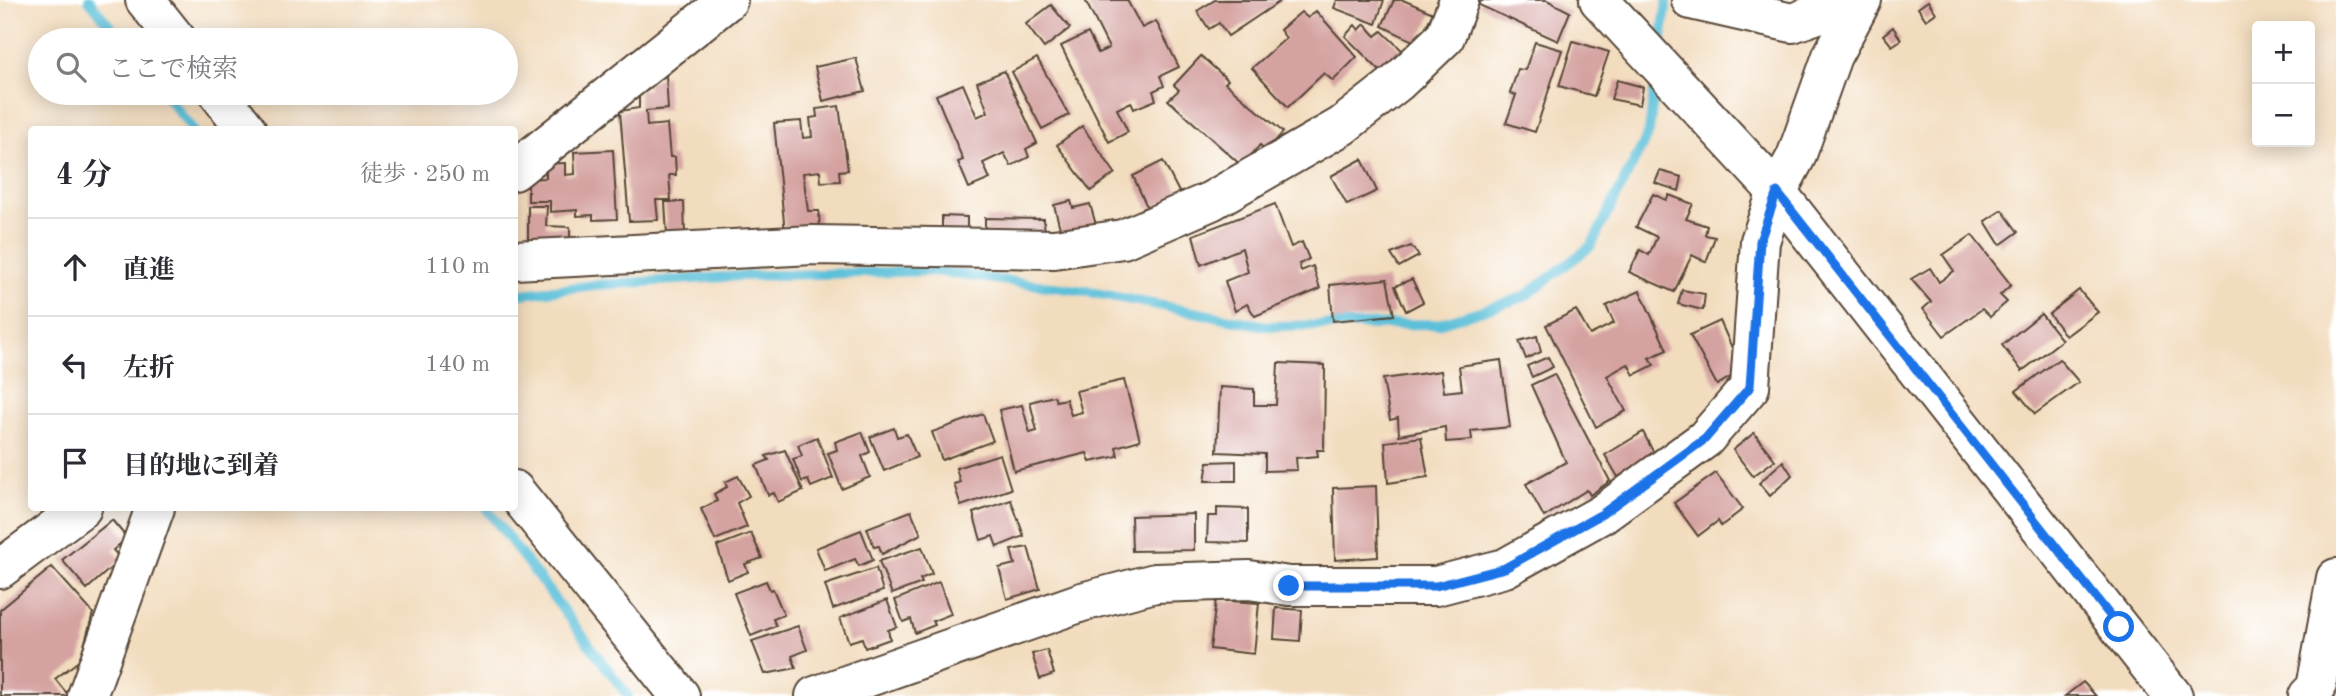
<!DOCTYPE html>
<html lang="ja">
<head>
<meta charset="utf-8">
<style>
  :root { --surface:#fff; --page:#f7f7f7; --text:#2b2b33; --muted:#7c7c81; --line:#e1e1e2 }
  body { margin:0; font-family:"Old Standard TT","Noto Serif JP",serif; background:var(--page); color:var(--text) }
  .controls { position:absolute; right:21px; top:21px; display:grid; overflow:hidden; border-radius:7px; box-shadow:0 4px 18px #0003 }
  .controls button { width:63px; height:63px; display:grid; place-items:center; padding:0; border:0; border-bottom:2px solid var(--line); background:var(--surface); color:var(--text); font:35px sans-serif }
  .stop { position:absolute; width:21px; height:21px; margin:-16px; border:5px solid #1a73e8; border-radius:50%; background:#fff }
  .stop.end { background:#1a73e8; border-color:#fff; box-shadow:0 2px 7px #0008 }
  .list { margin:0; padding:0; list-style:none }
  h2 { display:flex; justify-content:space-between; align-items:center; height:91px; margin:0; padding:0 28px; font-size:30px }
  h2 small { font-size:23px; font-weight:400; color:var(--muted) }
  .list li { display:grid; grid-template-columns:46px 1fr auto; gap:21px; align-items:center; box-sizing:border-box; height:98px; padding:0 28px; border-top:2px solid var(--line) }
  .list b { display:block; font-size:26px; white-space:nowrap }
  .list em { font-size:23px; font-style:normal; color:var(--muted) }
  .icon { flex:none; width:38px; height:38px; fill:none; stroke:currentColor; stroke-width:2; stroke-linecap:round; stroke-linejoin:round }
  .map { position:relative; flex:none; width:2336px; height:696px; overflow:hidden }
  .search { position:absolute; background:var(--surface); box-shadow:0 4px 18px #0003; left:28px; top:28px; width:490px; height:77px; display:flex; align-items:center; gap:18px; box-sizing:border-box; padding:0 24px; border-radius:38px; color:var(--muted); font-size:26px }
  .panel { position:absolute; background:var(--surface); box-shadow:0 4px 18px #0003; left:28px; top:126px; width:490px; height:385px; border-radius:7px }
  .map>svg:first-child { display:block }
</style>
</head>
<body>
<div class="map">
<svg width="2336" height="696" viewBox="0 0 2336 696">
  <rect width="100%" height="100%" fill="#fff"/>
  <filter id="ink" filterUnits="userSpaceOnUse"><feTurbulence type="fractalNoise" baseFrequency=".0143" numOctaves="2"/><feDisplacementMap in="SourceGraphic" scale="14" xChannelSelector="R" yChannelSelector="G"/><feConvolveMatrix kernelMatrix="1 2 1 2 8 2 1 2 1" color-interpolation-filters="sRGB"/></filter>
  <filter id="wash" filterUnits="userSpaceOnUse"><feTurbulence type="fractalNoise" baseFrequency=".00686" numOctaves="4" result="noise"/><feDisplacementMap in="SourceGraphic" scale="28" xChannelSelector="R" yChannelSelector="G"/><feGaussianBlur stdDeviation="1.57" result="paint"/><feColorMatrix in="noise" values="0 0 0 0 0 0 0 0 0 0 0 0 0 0 0 0 0 1.4 0 .05"/><feComposite in="paint" operator="in"/></filter>
  <g filter="url(#wash)">
    <rect width="100%" height="100%" fill="#f2dcbe"/>
    <g fill="none" stroke-linecap="round" stroke-linejoin="round">
      <g stroke="#5bc0d9" stroke-width="10">
        <polyline points="89,0 121,40"/>
        <polyline points="1660,51 1667,0"/>
        <polyline points="164,93 193,130"/>
        <polyline points="514,295 595,285 741,276 933,271 1085,291 1266,326 1438,324 1524,297 1591,246 1649,132 1656,77"/>
        <polyline points="486,508 628,696"/>
      </g>
    </g>
    <g id="blocks">
      <g fill="#d4a2a0">
        <polygon points="1085,0 1127,0 1142,28 1156,21 1179,67 1160,76 1164,86 1153,91 1156,100 1134,109 1131,102 1117,109 1128,132 1109,142 1061,46 1088,33 1098,53 1109,48"/>
        <polygon points="1215,0 1282,0 1228,36 1219,23 1209,29 1197,11"/>
        <polygon points="1337,0 1384,0 1376,24 1334,8"/>
        <polygon points="1394,0 1403,0 1433,13 1417,43 1382,26"/>
        <polygon points="1484,0 1547,0 1570,12 1558,41 1477,4"/>
        <polygon points="1928,1 1936,13 1926,20 1918,8"/>
        <polygon points="1051,5 1070,28 1044,48 1026,24"/>
        <polygon points="1316,11 1357,57 1333,81 1324,73 1288,107 1252,68 1286,38 1280,30 1301,12 1308,18"/>
        <polygon points="1365,24 1376,36 1382,31 1407,55 1385,76 1345,36 1355,25 1359,30"/>
        <polygon points="1893,27 1901,40 1892,46 1883,35"/>
        <polygon points="1573,41 1609,52 1594,96 1559,86"/>
        <polygon points="1535,42 1562,50 1535,132 1506,123 1516,95 1510,93 1518,69 1525,70"/>
        <polygon points="1201,56 1228,80 1225,83 1283,132 1267,151 1260,145 1242,166 1168,100 1179,90 1174,85"/>
        <polygon points="856,58 865,91 823,101 815,67"/>
        <polygon points="1037,58 1069,115 1042,129 1012,72"/>
        <polygon points="1004,71 1037,143 1026,149 1029,157 1011,166 1004,153 983,163 990,179 969,188 958,162 963,160 936,95 963,84 977,117 988,112 977,82"/>
        <polygon points="666,75 668,109 646,111 647,126 667,124 670,157 675,157 676,175 669,175 671,200 656,200 658,220 629,221 620,111 639,108 639,90 648,90 648,83"/>
        <polygon points="1617,80 1643,87 1640,105 1611,99"/>
        <polygon points="839,106 848,170 839,171 840,181 821,182 820,171 803,173 808,211 819,211 820,230 785,232 774,123 801,121 803,138 812,137 810,118 817,117 816,109"/>
        <polygon points="1082,126 1115,173 1091,191 1057,145"/>
        <polygon points="613,150 617,219 593,220 593,215 577,216 577,210 550,212 550,201 528,201 528,179 546,178 546,164 565,163 565,175 575,174 574,152"/>
        <polygon points="1362,159 1377,191 1347,205 1331,176"/>
        <polygon points="1163,161 1180,194 1148,209 1133,176"/>
        <polygon points="1660,171 1682,177 1679,191 1655,183"/>
        <polygon points="1653,194 1666,200 1669,195 1693,204 1686,219 1707,226 1705,235 1715,237 1706,262 1692,255 1674,292 1629,272 1640,250 1649,255 1657,237 1636,227"/>
        <polygon points="1071,201 1073,208 1090,204 1098,232 1063,240 1054,205"/>
        <polygon points="665,202 684,202 685,235 667,236"/>
        <polygon points="1275,204 1291,247 1302,242 1309,259 1299,264 1301,271 1313,266 1320,289 1255,316 1247,304 1235,311 1225,281 1248,272 1242,248 1201,265 1193,235"/>
        <polygon points="528,206 547,206 546,226 570,227 570,244 528,245"/>
        <polygon points="2002,210 2018,232 2000,245 1985,221"/>
        <polygon points="942,216 967,217 967,235 942,235"/>
        <polygon points="985,218 1044,219 1045,238 985,237"/>
        <polygon points="1972,235 2011,285 2000,295 2007,302 1990,317 1982,309 1944,336 1923,309 1931,302 1911,279 1930,268 1939,282 1954,271 1943,255"/>
        <polygon points="1411,246 1419,256 1399,267 1391,254"/>
        <polygon points="1387,279 1394,315 1333,321 1330,285"/>
        <polygon points="1412,279 1423,302 1406,311 1395,286"/>
        <polygon points="1682,290 1705,294 1703,310 1678,304"/>
        <polygon points="2079,290 2098,312 2066,336 2049,314"/>
        <polygon points="1640,291 1667,350 1649,358 1654,365 1634,375 1628,364 1607,376 1626,411 1596,427 1546,325 1576,310 1590,335 1614,323 1606,306"/>
        <polygon points="2041,314 2062,340 2022,371 2002,345"/>
        <polygon points="1720,321 1742,370 1717,385 1690,335"/>
        <polygon points="1537,336 1541,352 1526,359 1519,341"/>
        <polygon points="1548,357 1553,367 1532,377 1527,366"/>
        <polygon points="2059,359 2079,382 2035,414 2016,391"/>
        <polygon points="1501,360 1510,427 1471,431 1472,440 1446,442 1445,427 1399,435 1398,418 1390,420 1383,379 1441,371 1444,392 1462,390 1459,366"/>
        <polygon points="1278,363 1325,365 1324,450 1317,450 1318,456 1296,458 1297,470 1265,471 1265,454 1217,452 1220,387 1254,389 1254,405 1276,405"/>
        <polygon points="1554,374 1610,481 1590,495 1587,490 1544,517 1526,484 1566,462 1531,385"/>
        <polygon points="1124,380 1140,440 1116,447 1118,456 1090,462 1087,453 1014,471 999,410 1022,405 1030,433 1037,431 1030,402 1054,396 1056,401 1066,399 1071,415 1082,412 1076,391"/>
        <polygon points="983,414 993,441 942,460 932,432"/>
        <polygon points="894,428 897,437 907,434 917,457 884,471 870,437"/>
        <polygon points="862,432 870,452 862,456 870,477 842,489 828,453 837,450 835,442"/>
        <polygon points="1643,432 1655,455 1618,477 1605,455"/>
        <polygon points="1754,433 1775,460 1753,476 1733,450"/>
        <polygon points="817,437 833,478 811,487 808,480 802,482 793,459 802,456 798,445"/>
        <polygon points="1421,437 1428,477 1388,483 1385,442"/>
        <polygon points="785,450 803,491 778,502 774,493 768,495 756,465 769,460 766,456"/>
        <polygon points="1000,454 1011,489 961,506 954,484 960,482 956,468"/>
        <polygon points="1236,461 1236,481 1205,481 1208,462"/>
        <polygon points="1783,461 1792,475 1770,496 1759,483"/>
        <polygon points="1716,473 1743,509 1721,526 1718,521 1698,536 1674,503"/>
        <polygon points="738,476 749,496 737,503 747,527 715,540 701,509 717,501 714,494 727,487 725,482"/>
        <polygon points="1376,486 1378,557 1335,560 1333,488"/>
        <polygon points="1011,500 1024,536 997,547 993,536 981,540 973,513"/>
        <polygon points="1217,508 1248,509 1248,543 1207,542 1208,516 1217,516"/>
        <polygon points="911,511 921,534 882,554 879,546 874,547 867,528"/>
        <polygon points="1194,514 1194,550 1132,551 1131,516"/>
        <polygon points="112,520 127,538 113,550 121,559 87,589 62,560"/>
        <polygon points="861,530 873,560 859,566 855,559 825,571 816,548"/>
        <polygon points="751,533 762,558 745,564 748,572 728,580 717,546"/>
        <polygon points="922,547 932,574 920,579 922,583 892,594 879,561"/>
        <polygon points="1028,547 1040,589 1007,599 999,568 1015,564 1011,550"/>
        <polygon points="52,567 93,613 80,660 55,679 69,696 0,696 0,610"/>
        <polygon points="876,568 883,591 833,609 825,585"/>
        <polygon points="766,581 770,590 773,589 784,615 773,619 776,626 751,636 734,593"/>
        <polygon points="939,582 951,614 933,621 935,625 915,633 911,619 903,622 895,600"/>
        <polygon points="887,600 897,627 888,630 890,639 865,648 862,638 849,642 840,618"/>
        <polygon points="1216,600 1259,603 1254,654 1210,649"/>
        <polygon points="1276,608 1302,610 1300,641 1274,639"/>
        <polygon points="798,626 807,650 792,656 796,668 765,674 752,641"/>
        <polygon points="1047,650 1054,674 1040,679 1032,654"/>
        <polygon points="2083,682 2096,696 2065,696"/>
      </g>
    </g>
  </g>
  <g filter="url(#ink)">
    <use href="#blocks" fill-opacity="0" stroke="#564536" stroke-width="2"/>
    <g fill="none" stroke-linecap="round" stroke-linejoin="round">
      <g stroke="#564536" stroke-width="42">
        <g id="minor">
          <polyline points="145,0 177,40"/>
          <polyline points="1599,0 1777,192 2173,696"/>
          <polyline points="1691,0 1792,23 1857,0"/>
          <polyline points="218,93 247,130"/>
          <polyline points="514,171 728,0"/>
          <polyline points="514,260 813,245 1054,249 1123,239 1211,201 1342,126 1398,82 1445,37 1459,0"/>
          <polyline points="514,490 680,696"/>
          <polyline points="0,569 82,508"/>
          <polyline points="87,696 155,508"/>
          <polyline points="815,696 1082,602 1155,583 1249,580 1289,586 1436,586 1505,568 1602,514 1705,439 1750,387 1760,241 1777,192 1796,157 1832,56 1862,0"/>
          <polyline points="2308,696 2316,688 2336,578"/>
        </g>
      </g>
      <use href="#minor" stroke="#fff" stroke-width="38"/>
    </g>
  </g>
  <g fill="none" stroke-linecap="round" stroke-linejoin="round" filter="url(#ink)">
    <polyline stroke="#1a73e8" stroke-width="9" points="1289,586 1436,586 1505,568 1602,514 1705,439 1750,387 1760,241 1777,192 2119,627"/>
  </g>
</svg>
<div class="controls">
<button>+</button>
<button>−</button>
</div>
<div class="stop" style="left:2119px;top:627px"></div>
<div class="stop end" style="left:1289px;top:586px"></div>
<div class="search"><svg class="icon" aria-label="search" viewBox="0 0 24 24"><circle cx="10" cy="10" r="6"/><path d="M15 15l6 6"/></svg>ここで検索</div>
<section class="panel">
<h2>4 分<small>徒歩 · 250 m</small></h2>
<ul class="list">
<li><svg class="icon" aria-label="ahead" viewBox="0 0 24 24"><path d="M12 20V5M6 11l6-6 6 6"/></svg><div><b>直進</b></div><em>110 m</em></li>
<li><svg class="icon" aria-label="left" viewBox="0 0 24 24"><path d="M17 20v-9H6M10 6l-5 5 5 5"/></svg><div><b>左折</b></div><em>140 m</em></li>
<li><svg class="icon" aria-label="arrive" viewBox="0 0 24 24"><path d="M6 21V4h12l-3 4 3 4H6"/></svg><div><b>目的地に到着</b></div></li>
</ul>
</section>
</div>
</body>
</html>
